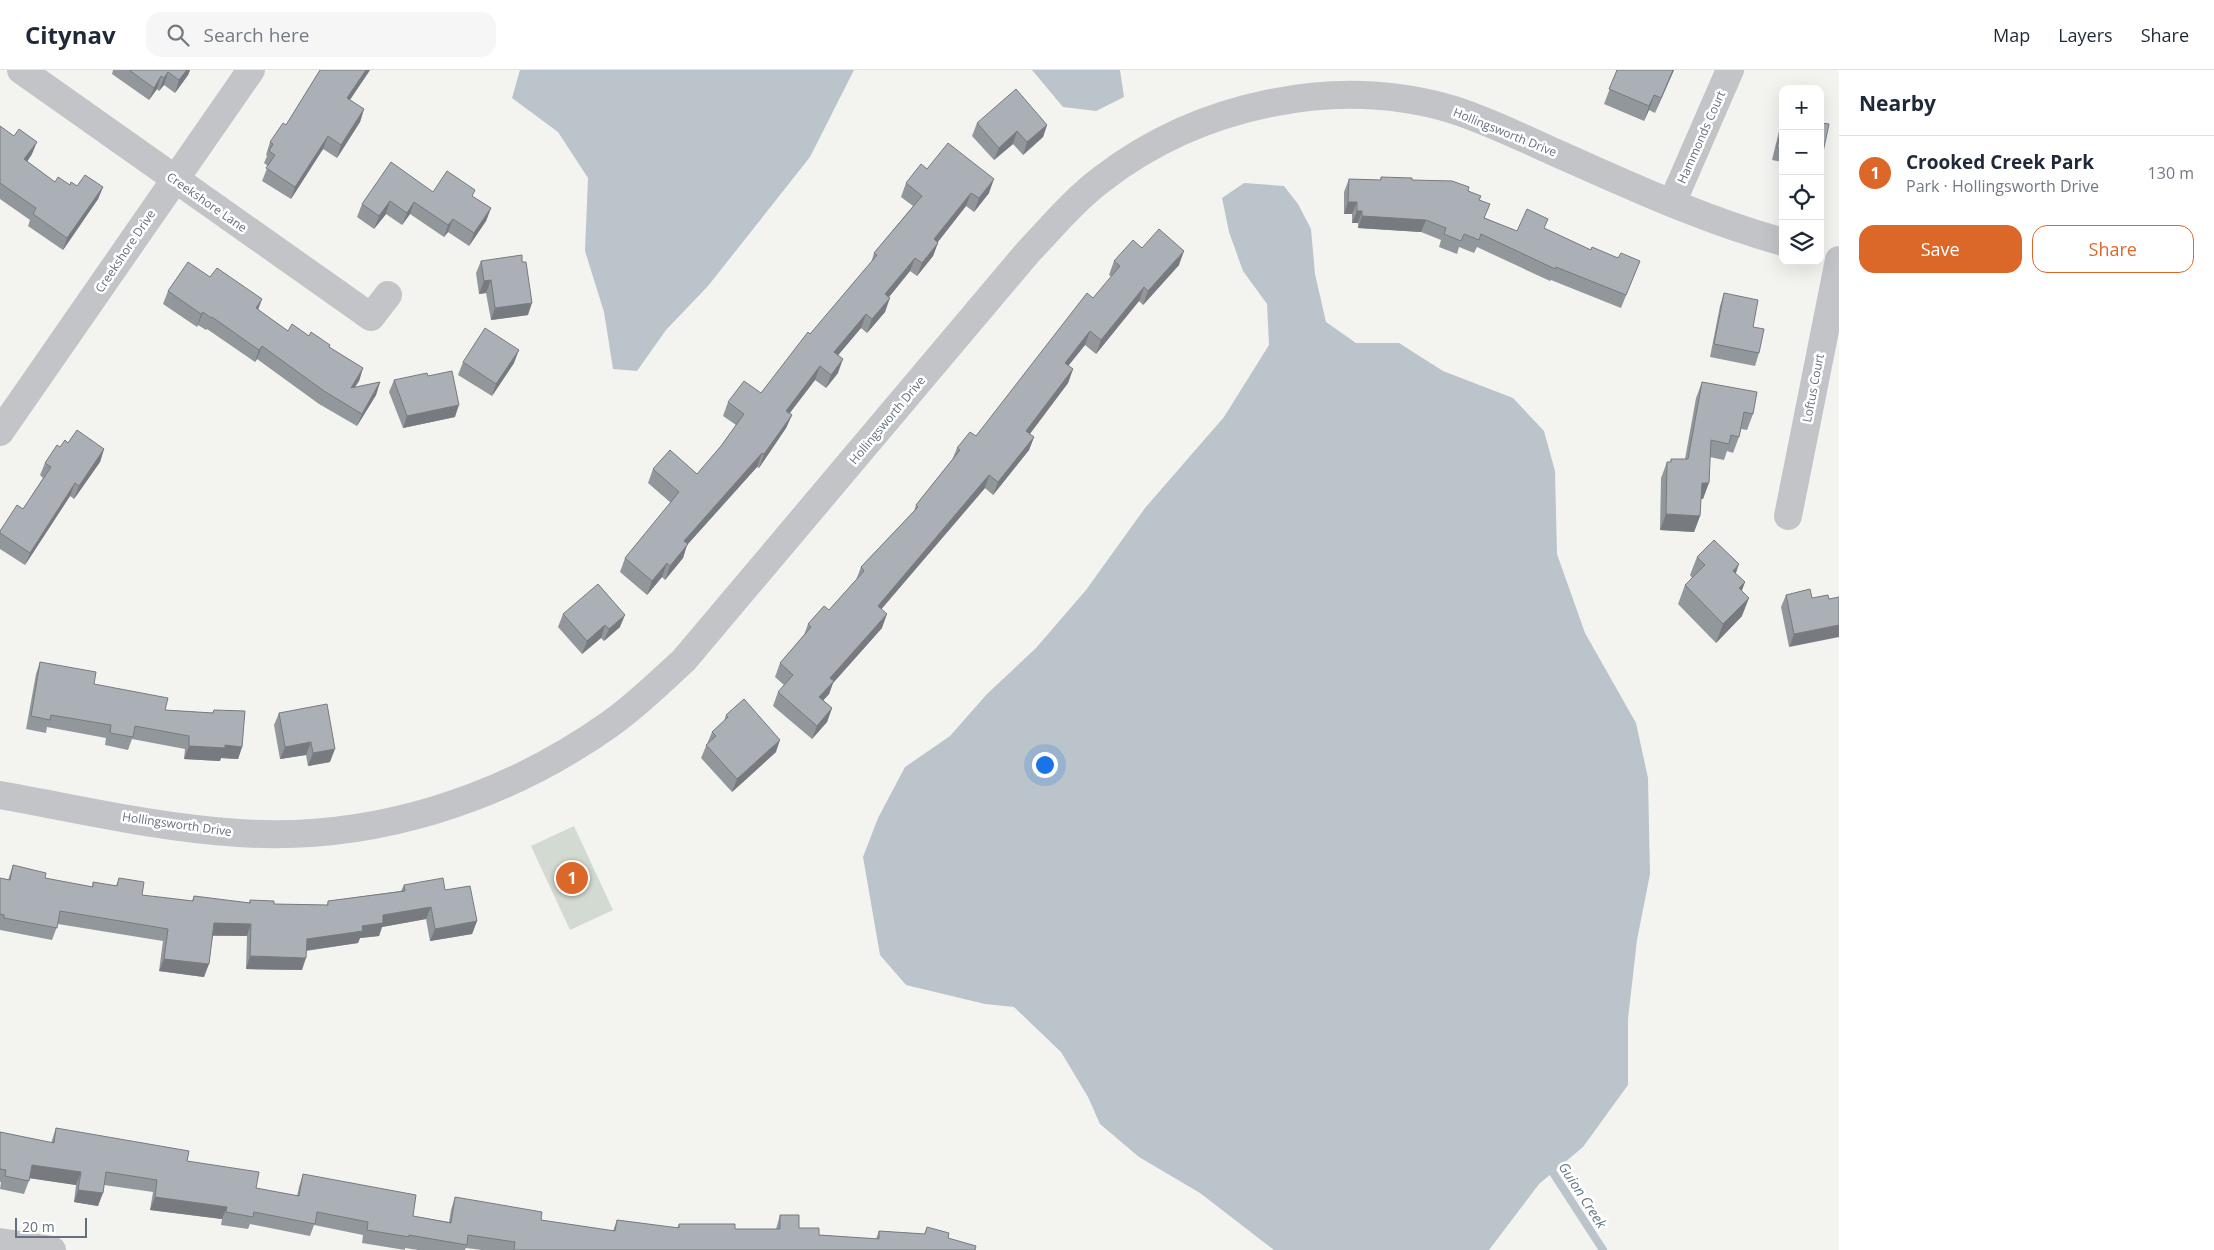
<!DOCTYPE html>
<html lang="en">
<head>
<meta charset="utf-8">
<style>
  :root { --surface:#fff; --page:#f6f6f7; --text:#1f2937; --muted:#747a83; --line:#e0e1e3; --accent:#db6728 }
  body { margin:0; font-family:"Open Sans",sans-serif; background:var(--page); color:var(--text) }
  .controls { position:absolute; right:15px; top:15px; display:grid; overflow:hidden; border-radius:10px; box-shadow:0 5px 20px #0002 }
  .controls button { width:45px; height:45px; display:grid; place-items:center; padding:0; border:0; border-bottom:1px solid var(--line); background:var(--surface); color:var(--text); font:25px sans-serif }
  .scale { position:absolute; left:15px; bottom:12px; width:72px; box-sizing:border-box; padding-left:5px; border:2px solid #64707f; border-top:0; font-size:14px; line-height:18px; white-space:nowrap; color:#64707f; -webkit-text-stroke:4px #fff; paint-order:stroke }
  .you { position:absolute; left:1044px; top:694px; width:18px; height:18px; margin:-12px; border:4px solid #fff; border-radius:50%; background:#1a73e8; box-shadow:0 0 0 8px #1a73e833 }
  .badge { display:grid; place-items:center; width:32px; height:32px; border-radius:50%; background:var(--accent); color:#fff; font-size:16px; font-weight:700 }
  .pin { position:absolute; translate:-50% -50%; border:2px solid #fff; box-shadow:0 1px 5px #0006 }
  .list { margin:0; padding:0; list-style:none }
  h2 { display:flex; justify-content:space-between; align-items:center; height:65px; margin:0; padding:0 20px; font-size:21px }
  h2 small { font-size:16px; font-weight:400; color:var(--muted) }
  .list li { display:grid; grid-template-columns:32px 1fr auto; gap:15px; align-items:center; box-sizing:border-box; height:75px; padding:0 20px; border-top:1px solid var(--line) }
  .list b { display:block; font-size:19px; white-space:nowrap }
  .list p { margin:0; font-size:16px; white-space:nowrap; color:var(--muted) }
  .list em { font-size:16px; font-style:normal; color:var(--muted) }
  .actions { display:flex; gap:10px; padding:15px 20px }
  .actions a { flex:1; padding:11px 0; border:1px solid var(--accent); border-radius:15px; text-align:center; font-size:18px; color:var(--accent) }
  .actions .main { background:var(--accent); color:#fff }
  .icon { flex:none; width:28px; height:28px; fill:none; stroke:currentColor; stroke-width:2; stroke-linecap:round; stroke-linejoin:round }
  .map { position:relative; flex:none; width:1839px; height:1180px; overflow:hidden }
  header { display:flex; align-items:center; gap:30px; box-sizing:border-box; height:70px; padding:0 25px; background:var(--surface); border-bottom:1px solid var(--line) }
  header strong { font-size:24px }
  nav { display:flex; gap:28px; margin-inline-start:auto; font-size:18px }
  .search { width:350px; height:45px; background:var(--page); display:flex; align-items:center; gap:12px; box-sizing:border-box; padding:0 18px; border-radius:15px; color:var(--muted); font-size:19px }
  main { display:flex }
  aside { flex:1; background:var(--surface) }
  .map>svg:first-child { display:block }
</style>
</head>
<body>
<header>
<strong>Citynav</strong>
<div class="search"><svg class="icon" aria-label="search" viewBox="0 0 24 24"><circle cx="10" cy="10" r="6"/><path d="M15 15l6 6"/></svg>Search here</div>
<nav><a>Map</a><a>Layers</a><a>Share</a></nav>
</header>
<main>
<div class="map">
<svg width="1839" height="1180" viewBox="0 0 1839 1180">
  <rect width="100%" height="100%" fill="#f3f4f0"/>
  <polygon fill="#d3dad1" points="574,756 613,840 570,860 531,776"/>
  <g fill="#bac4ca">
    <polygon points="520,0 854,0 810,87 708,216 666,260 637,301 613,299 604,242 585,181 588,108 558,62 512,28"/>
    <polygon points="1032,0 1120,0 1124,27 1096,41 1063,37"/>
    <polygon points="1244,113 1284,116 1298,134 1311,159 1315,204 1326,252 1356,273 1399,273 1443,301 1513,328 1544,361 1555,401 1557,484 1585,563 1636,653 1648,708 1650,804 1637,870 1628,949 1628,1015 1583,1077 1539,1114 1489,1180 1274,1180 1200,1123 1139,1087 1100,1054 1088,1027 1061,982 1014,937 985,934 906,915 880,885 863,787 878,748 905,697 950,666 987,624 1036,578 1086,520 1145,438 1224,347 1269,275 1267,234 1243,201 1229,162 1222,128"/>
  </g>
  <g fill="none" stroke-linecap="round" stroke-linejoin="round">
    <polyline stroke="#bac4ca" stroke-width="8" points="1548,1095 1603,1180"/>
    <g stroke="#c2c4c8" stroke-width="28">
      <polyline points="21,0 371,247 388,225"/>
      <polyline points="1672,133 1730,0"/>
      <polyline points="0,362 251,0"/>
      <polyline points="1788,446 1839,190"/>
      <path d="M 0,725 C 79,739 159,758 239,763 C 371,772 503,730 610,654 C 637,635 660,612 684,590 L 1028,182 C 1052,157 1074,130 1102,109 C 1198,35 1336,4 1454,40 C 1488,51 1521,67 1554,82 C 1629,115 1703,150 1783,172"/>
      <polyline points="0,1172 52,1180"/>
    </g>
  </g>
  <g fill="#92979c">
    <polygon points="113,0 190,0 188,5 175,23 164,15 159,21 157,19 149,30 112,4"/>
    <polygon points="320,0 370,0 350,30 364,39 360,52 337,88 323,79 291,129 262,111 268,96 264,93 267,86 266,85 270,72 286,55"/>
    <polygon points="1617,0 1674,0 1655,43 1649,40 1644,51 1604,34"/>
    <polygon points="1783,49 1783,92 1772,90 1780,57"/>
    <polygon points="977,53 1047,55 1043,67 1023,85 1013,74 994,90 972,66"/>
    <polygon points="0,56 32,84 27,92 55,112 77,116 103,117 98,129 63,180 28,156 30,150 0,129"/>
    <polygon points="927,99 989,123 974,142 966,136 938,172 933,186 917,206 910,201 889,227 885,242 867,263 861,258 838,285 838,303 826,318 815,310 790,343 792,345 786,358 759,398 757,397 687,475 683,488 665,510 662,507 647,525 620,502 625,488 671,433 648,413 653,399 697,404 721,376 736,355 723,346 728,332 761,323 871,193 874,183 913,136 901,127 906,113"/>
    <polygon points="1381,107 1412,110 1468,121 1479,130 1485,148 1517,161 1545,159 1591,180 1618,188 1640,191 1621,238 1551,210 1550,211 1477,177 1474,183 1459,177 1457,184 1439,177 1441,170 1421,162 1358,158 1358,153 1352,153 1352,144 1344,144 1344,122 1349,109 1380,110"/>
    <polygon points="433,122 473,127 491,138 486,151 469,176 448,162 444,167 410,144 402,155 386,144 374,159 357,147 362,134"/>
    <polygon points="1142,178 1179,195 1143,235 1139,231 1096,284 1085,275 1068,296 1073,299 1068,313 1030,364 1034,367 1029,380 993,425 985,418 881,539 882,558 833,613 829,624 823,630 832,638 827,652 812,669 773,636 778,622 784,615 775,607 780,593 804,565 808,554 829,540 856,510 861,497 914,441 916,435 952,390 957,378 976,366 1112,207 1109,205 1114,191"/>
    <polygon points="481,191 522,192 528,245 491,250 486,223 479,224 476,203"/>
    <polygon points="210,207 262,229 258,240 288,261 309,266 330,275 329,277 363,298 359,311 354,318 380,312 376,325 357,356 319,334 257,289 255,292 207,259 206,260 198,255 197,257 163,234 168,221"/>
    <polygon points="1724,223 1753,257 1759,283 1755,296 1710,287 1720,236"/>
    <polygon points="463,292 514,293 492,326 458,305"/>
    <polygon points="428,306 455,347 403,358 389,322 394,310"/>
    <polygon points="1702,312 1753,344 1747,360 1741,359 1739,367 1733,383 1727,381 1724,390 1710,387 1703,429 1701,429 1700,446 1694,462 1660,460 1661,408 1667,392 1670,392 1671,389 1685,389 1696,328"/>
    <polygon points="68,373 104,379 100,392 74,429 70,426 25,495 0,479 0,461 23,439 43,408 40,405 45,393 60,377"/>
    <polygon points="1697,487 1736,504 1745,512 1742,520 1742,546 1716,573 1678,534 1685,515 1692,508 1690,505"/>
    <polygon points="1786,525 1812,528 1789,577 1781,537"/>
    <polygon points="563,544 620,557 604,571 601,568 582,584 558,557"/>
    <polygon points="40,592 94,614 165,640 212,643 214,640 242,677 238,689 221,688 220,691 184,689 185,679 132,669 128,680 105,675 106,668 47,657 46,663 26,659 36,604"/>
    <polygon points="279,643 330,692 308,696 306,685 280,689 274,655"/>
    <polygon points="726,645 776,682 732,722 701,688 712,662 724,651"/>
    <polygon points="13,795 45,808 92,817 93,812 116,816 119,808 142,825 192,831 194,826 249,833 250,830 274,834 327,835 328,831 401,821 404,815 445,820 477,851 472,864 430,871 426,849 382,857 379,866 360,868 358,873 306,881 302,900 246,899 247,866 213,866 204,907 159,901 163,871 58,854 52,870 0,860 0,808 8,810"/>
    <polygon points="56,1058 187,1091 256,1118 297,1126 299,1117 303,1104 413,1146 449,1152 451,1140 455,1127 541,1150 613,1161 617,1150 677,1158 679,1154 735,1159 776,1159 780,1145 799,1158 819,1165 876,1169 879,1161 924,1164 927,1157 948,1168 975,1180 482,1180 466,1178 465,1180 418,1180 405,1178 405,1180 362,1173 363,1165 314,1155 310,1166 250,1154 248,1159 221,1155 222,1149 150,1140 153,1122 104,1115 98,1136 74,1132 76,1115 30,1108 24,1124 0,1119 1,1112 0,1112 0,1062 51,1073"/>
  </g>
  <g fill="#777b7f">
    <polygon points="186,0 190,0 188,5 175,23 179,10"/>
    <polygon points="366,0 370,0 342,41 347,28"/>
    <polygon points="1673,0 1674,0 1655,43 1661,28"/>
    <polygon points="168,2 164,15 159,21 164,8"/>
    <polygon points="161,6 157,19 149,30 154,18"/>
    <polygon points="1654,25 1649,40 1644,51 1649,36"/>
    <polygon points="364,39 360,52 337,88 341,75"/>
    <polygon points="1047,55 1043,67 1023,85 1027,72"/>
    <polygon points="1017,61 1013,74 994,90 999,78"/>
    <polygon points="328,66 323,79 291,129 295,117"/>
    <polygon points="37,72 32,84 20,102 24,89"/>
    <polygon points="994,109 989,123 974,142 979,128"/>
    <polygon points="103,117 98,129 63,180 67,168"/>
    <polygon points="971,123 966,136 929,183 934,169"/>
    <polygon points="390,131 386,144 374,159 379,146"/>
    <polygon points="414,132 410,144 402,155 407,143"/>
    <polygon points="1348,132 1357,132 1352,144 1344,144"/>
    <polygon points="491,138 486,151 469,176 474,163"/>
    <polygon points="1357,141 1362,141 1358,153 1352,153"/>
    <polygon points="1362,146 1426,150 1421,162 1358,158"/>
    <polygon points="453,149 448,162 444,167 448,155"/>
    <polygon points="938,173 933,186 917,206 922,193"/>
    <polygon points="1184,181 1179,195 1143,235 1148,221"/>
    <polygon points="915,188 910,201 880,238 885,224"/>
    <polygon points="491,210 486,223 479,224 484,211"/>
    <polygon points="1144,217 1139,231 1096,284 1101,270"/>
    <polygon points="890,228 885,242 867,263 872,249"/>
    <polygon points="262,229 257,242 256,238"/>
    <polygon points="532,233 528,245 491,250 495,238"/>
    <polygon points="203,242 198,255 197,257 201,244"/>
    <polygon points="866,244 861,258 829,296 834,282"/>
    <polygon points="1090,261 1085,275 1060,306 1065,293"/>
    <polygon points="262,276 257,289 255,292 259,280"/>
    <polygon points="519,280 514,293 492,326 496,314"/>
    <polygon points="843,289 838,303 826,318 831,305"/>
    <polygon points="820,296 815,310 781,354 786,341"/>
    <polygon points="363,298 359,311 346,331 351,318"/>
    <polygon points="1073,299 1068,313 1022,374 1026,361"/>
    <polygon points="380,312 376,325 357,356 362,344"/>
    <polygon points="459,335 455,347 403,358 407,346"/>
    <polygon points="792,345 786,358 759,398 764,384"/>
    <polygon points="1034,367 1029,380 993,425 998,412"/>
    <polygon points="104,379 100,392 74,429 79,416"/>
    <polygon points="762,383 757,397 687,475 683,488 665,510 670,496 684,471"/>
    <polygon points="989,405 985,418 873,549 878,536"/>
    <polygon points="75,413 70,426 25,495 30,483"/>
    <polygon points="1702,413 1709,413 1703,429 1696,429"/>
    <polygon points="1666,444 1700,446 1694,462 1660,460"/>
    <polygon points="667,493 662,507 647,525 652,511"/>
    <polygon points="1739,494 1733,512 1733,501"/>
    <polygon points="1745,512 1738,531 1739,518"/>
    <polygon points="1749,528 1742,546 1716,573 1723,554"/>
    <polygon points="887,544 882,558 833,613 829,624 814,641 819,627 830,608"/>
    <polygon points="625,545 620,557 604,571 609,559"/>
    <polygon points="605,555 601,568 582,584 587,571"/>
    <polygon points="1839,555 1839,567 1789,577 1794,564"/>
    <polygon points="832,638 827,652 812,669 817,656"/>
    <polygon points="780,670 776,682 732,722 737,709"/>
    <polygon points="311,672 306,685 280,689 285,677"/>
    <polygon points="225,675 242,677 238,689 221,688 220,691 184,689 189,676"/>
    <polygon points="335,679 330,692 308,696 313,683"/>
    <polygon points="431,837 426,849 382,857 379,866 360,868 358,873 302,881 307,869 362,856 383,845"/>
    <polygon points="477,851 472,864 430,871 435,859"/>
    <polygon points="214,853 251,854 247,866 210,865"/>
    <polygon points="250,886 306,888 302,900 246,899"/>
    <polygon points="164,889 209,894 204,907 159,901"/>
    <polygon points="32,1095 81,1102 76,1115 28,1108"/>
    <polygon points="78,1120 103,1123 98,1136 74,1132"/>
    <polygon points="155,1127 227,1137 222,1149 150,1140"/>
  </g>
  <g fill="#aab0b5" stroke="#777b7f">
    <polygon points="129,0 187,0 179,10 168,2 164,8 161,6 154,18"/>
    <polygon points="320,0 366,0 347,28 364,39 341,75 328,66 295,117 266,98 275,85 269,81 273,74 270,72 283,53 286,55"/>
    <polygon points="1617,0 1673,0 1661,28 1654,25 1649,36 1609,19"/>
    <polygon points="1016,19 1047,55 1027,72 1017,61 999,78 977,53"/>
    <polygon points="1783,52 1783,79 1777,78"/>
    <polygon points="1820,53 1829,54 1820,96"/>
    <polygon points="0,56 14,66 19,59 37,72 24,89 55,112 58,107 70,115 71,112 77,116 85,105 103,117 67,168 33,144 36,138 0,113"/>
    <polygon points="948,73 994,109 979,128 971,123 934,169 938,173 922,193 915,188 885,224 890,228 872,249 866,244 834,282 843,289 831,305 820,296 786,341 792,345 764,384 762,383 684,471 688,474 670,496 667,493 652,511 625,488 679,422 653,399 670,380 697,404 721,376 744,344 728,332 744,311 761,323 808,262 810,264 877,185 874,183 922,126 906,113 921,94 927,99"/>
    <polygon points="391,92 433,122 447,101 475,120 472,126 491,138 474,163 453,149 448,155 414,132 407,143 390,131 379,146 362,134"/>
    <polygon points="1381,107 1412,108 1412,110 1452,111 1469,117 1468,121 1481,126 1479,130 1490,134 1484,148 1517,161 1527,139 1548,149 1544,158 1591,180 1592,177 1618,188 1621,183 1640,191 1626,225 1556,197 1555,199 1481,164 1479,170 1464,164 1461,171 1444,164 1446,158 1426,150 1362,146 1362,141 1357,141 1357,132 1348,132 1349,109 1381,110"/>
    <polygon points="1159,159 1184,181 1148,221 1144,217 1101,270 1090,261 1065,293 1073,299 1026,361 1034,367 998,412 989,405 878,536 887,544 830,608 834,611 819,627 832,638 817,656 778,622 793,605 780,593 811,557 808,554 824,536 829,540 864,501 861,497 918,437 916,435 960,380 957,378 970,362 976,366 1087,223 1093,228 1120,196 1114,191 1133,170 1142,178"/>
    <polygon points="522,185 522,192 526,192 532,233 495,238 491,210 484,211 481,191"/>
    <polygon points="188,192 210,207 217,198 262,229 256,238 288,261 292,254 309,266 311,262 330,275 329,277 363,298 351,318 380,312 362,344 324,321 262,276 259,280 212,247 211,248 203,242 201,244 168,221"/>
    <polygon points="1724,223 1758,230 1753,257 1764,259 1759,283 1714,274"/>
    <polygon points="485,258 519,280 496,314 463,292"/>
    <polygon points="452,301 459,335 407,346 394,310 427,303 428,306"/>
    <polygon points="1702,312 1757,322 1753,344 1744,342 1739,367 1731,365 1729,374 1711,370 1709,413 1702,413 1700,446 1666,444 1667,392 1671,392 1671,389 1688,389"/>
    <polygon points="77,360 104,379 79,416 75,413 30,483 0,463 0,461 17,435 23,439 51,397 45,393 57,375 60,377 65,370 68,373"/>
    <polygon points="1714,470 1739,494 1733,501 1745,512 1739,518 1749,528 1723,554 1685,515 1705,495 1697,487"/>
    <polygon points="598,514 625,545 609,559 605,555 587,571 563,544"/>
    <polygon points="1810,519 1812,528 1828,525 1829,529 1839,527 1839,555 1794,564 1786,525"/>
    <polygon points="40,592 96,602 94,614 168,628 165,640 213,643 214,640 245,641 242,677 225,675 225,678 189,676 189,666 135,656 133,667 110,663 111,655 51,645 50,650 31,646"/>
    <polygon points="744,629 780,670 737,709 706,675 716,666 712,662 728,647 726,645"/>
    <polygon points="327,634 335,679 313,683 311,672 285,677 279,643"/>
    <polygon points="13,795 46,803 45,808 93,817 93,812 117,816 119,808 144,812 142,825 193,831 194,826 250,833 250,830 274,831 274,834 328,835 328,831 405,821 404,815 443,808 445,820 470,816 477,851 435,859 431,837 383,845 383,853 362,856 363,861 307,869 306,888 250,886 251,854 214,853 209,894 164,889 168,859 60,841 57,858 4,848 4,845 0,844 0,808 10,810"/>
    <polygon points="56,1058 189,1081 187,1091 259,1102 256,1118 299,1126 303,1104 416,1125 413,1146 451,1153 455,1127 542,1142 541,1150 615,1161 617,1150 679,1158 679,1154 735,1154 735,1159 780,1159 780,1145 799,1145 799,1158 819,1158 819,1165 879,1169 879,1161 925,1164 927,1157 949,1163 948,1168 976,1176 975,1180 514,1180 515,1172 468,1165 467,1175 409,1165 409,1167 367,1160 368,1152 317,1142 315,1154 254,1142 253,1147 226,1142 227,1137 155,1127 157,1110 106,1102 103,1123 78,1120 81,1102 32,1095 29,1111 5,1106 6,1100 0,1099 0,1062 54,1073"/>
  </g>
  <g text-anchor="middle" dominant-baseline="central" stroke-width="5" stroke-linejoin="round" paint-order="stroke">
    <g font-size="12" fill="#64707f" stroke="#fff">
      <text transform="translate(1505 62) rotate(22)">Hollingsworth Drive</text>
      <text transform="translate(1701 67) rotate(-66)">Hammonds Court</text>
      <text transform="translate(207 132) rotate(35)">Creekshore Lane</text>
      <text transform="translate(125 181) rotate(-56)">Creekshore Drive</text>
      <text transform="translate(1813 318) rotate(-79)">Loftus Court</text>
      <text transform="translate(887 350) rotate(-50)">Hollingsworth Drive</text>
      <text transform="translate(177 754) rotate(8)">Hollingsworth Drive</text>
    </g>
    <g font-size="14" font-style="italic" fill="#647884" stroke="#fff">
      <text transform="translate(1583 1125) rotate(57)">Guion Creek</text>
    </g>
  </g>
</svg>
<div class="controls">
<button>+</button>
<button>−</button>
<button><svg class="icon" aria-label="locate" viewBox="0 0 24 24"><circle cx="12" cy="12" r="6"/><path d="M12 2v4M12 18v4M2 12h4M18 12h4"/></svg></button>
<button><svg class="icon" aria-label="layers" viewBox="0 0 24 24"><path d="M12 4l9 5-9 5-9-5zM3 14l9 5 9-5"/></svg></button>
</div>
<div class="scale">20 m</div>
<div class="you"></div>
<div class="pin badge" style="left:572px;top:808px">1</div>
</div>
<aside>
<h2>Nearby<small></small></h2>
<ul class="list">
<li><span class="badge">1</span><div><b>Crooked Creek Park</b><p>Park · Hollingsworth Drive</p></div><em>130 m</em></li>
</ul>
<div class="actions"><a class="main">Save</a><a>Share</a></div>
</aside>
</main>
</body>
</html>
